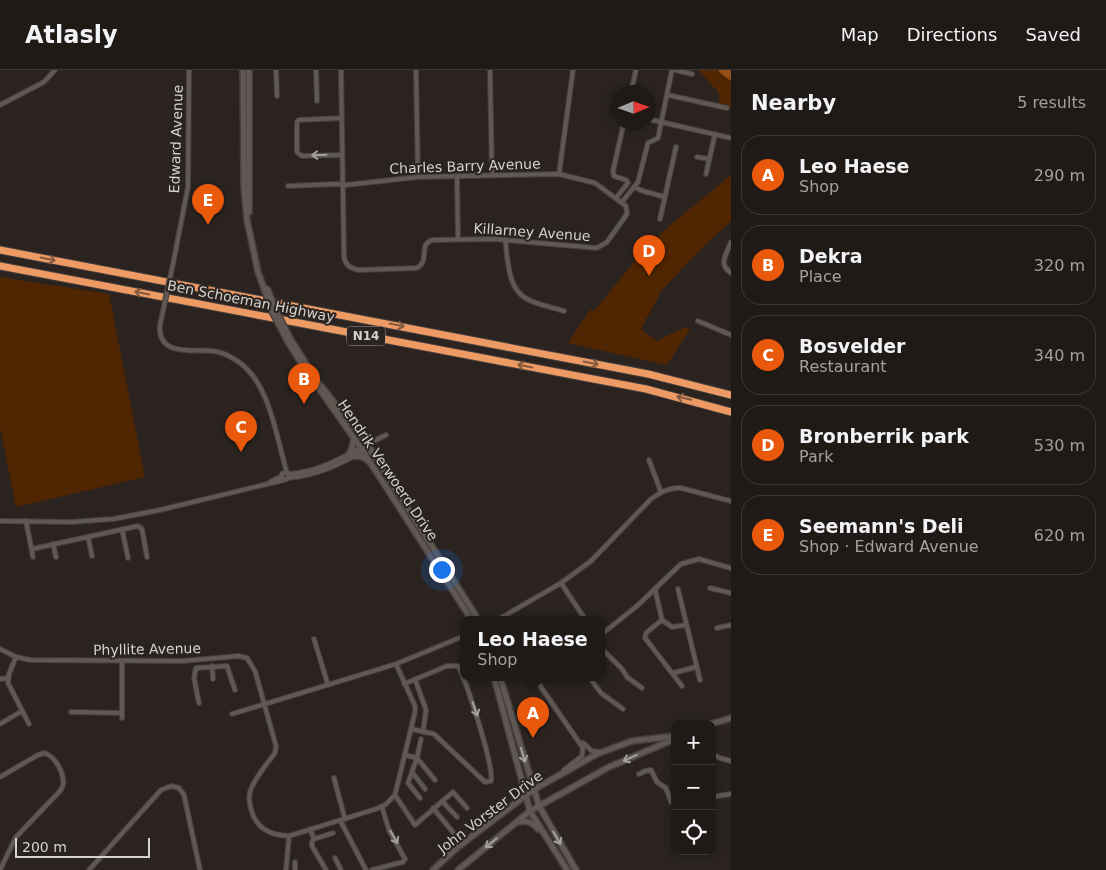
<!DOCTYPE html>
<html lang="en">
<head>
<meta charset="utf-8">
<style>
  :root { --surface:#201a17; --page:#282320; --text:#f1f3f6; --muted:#a2a1a1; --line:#3d3836; --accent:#ea580c }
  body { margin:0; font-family:"DejaVu Sans",sans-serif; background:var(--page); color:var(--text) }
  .controls { position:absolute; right:15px; bottom:15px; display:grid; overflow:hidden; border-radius:10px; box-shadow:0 2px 8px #0003 }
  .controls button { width:45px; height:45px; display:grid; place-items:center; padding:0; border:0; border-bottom:1px solid var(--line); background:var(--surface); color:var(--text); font:25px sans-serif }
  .compass { position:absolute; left:611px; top:15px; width:45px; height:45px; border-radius:50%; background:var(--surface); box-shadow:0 2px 8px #0003; rotate:88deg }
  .scale { position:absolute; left:15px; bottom:12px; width:135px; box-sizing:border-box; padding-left:5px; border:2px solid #d6d1ce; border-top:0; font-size:14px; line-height:18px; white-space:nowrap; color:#d6d1ce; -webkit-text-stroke:4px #2a231f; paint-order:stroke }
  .you { position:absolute; left:441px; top:499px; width:18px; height:18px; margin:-12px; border:4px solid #fff; border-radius:50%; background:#1a73e8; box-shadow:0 0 0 8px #1a73e833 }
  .badge { display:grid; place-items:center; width:32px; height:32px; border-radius:50%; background:var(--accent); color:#fff; font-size:16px; font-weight:700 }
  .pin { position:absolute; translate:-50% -41px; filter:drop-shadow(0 1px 2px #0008) }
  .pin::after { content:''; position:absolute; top:26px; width:18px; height:15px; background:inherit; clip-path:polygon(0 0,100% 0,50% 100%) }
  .popup { position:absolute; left:460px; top:546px; width:145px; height:65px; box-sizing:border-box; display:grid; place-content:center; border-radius:10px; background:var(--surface); filter:drop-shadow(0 1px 4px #0005); font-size:16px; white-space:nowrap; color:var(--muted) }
  .popup b { font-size:19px; color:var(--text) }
  .popup::after { content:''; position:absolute; left:50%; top:100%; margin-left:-10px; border:10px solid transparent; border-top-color:var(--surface) }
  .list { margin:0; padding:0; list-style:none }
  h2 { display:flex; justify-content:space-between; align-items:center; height:65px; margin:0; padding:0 20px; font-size:21px }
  h2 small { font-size:16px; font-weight:400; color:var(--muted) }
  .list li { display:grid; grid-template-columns:32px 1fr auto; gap:15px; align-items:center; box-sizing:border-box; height:80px; margin:0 10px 10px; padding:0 10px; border:1px solid var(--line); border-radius:20px }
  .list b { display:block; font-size:19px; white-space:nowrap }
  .list p { margin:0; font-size:16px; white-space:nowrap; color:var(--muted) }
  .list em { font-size:16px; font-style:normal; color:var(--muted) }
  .icon { flex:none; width:28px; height:28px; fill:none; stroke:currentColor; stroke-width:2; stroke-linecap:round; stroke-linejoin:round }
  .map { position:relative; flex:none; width:731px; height:800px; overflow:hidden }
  header { display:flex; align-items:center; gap:30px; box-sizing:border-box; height:70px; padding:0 25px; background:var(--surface); border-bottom:1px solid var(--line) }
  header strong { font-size:24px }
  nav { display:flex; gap:28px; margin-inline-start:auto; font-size:18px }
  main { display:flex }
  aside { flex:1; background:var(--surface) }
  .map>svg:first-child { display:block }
</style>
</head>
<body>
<header>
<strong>Atlasly</strong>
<nav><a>Map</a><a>Directions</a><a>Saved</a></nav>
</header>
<main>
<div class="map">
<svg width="731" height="800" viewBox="0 0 731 800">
  <rect width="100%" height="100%" fill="#2a231f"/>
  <g fill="#502502">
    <polygon points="698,0 731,0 731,37 719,34 719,23"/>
    <polygon points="731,105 731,151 699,181 662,220 641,259 657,271 685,257 690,259 667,295 568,273 590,240 594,241 633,193 663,161"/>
    <polygon points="0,207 109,224 145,407 16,437 0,357"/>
  </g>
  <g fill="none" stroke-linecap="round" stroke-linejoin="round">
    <polyline stroke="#984f15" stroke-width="8" points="723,0 731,6"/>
    <g stroke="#463f3c" stroke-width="6">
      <g id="street">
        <polyline points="276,0 277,26"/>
        <polyline points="316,0 317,31"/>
        <polyline points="416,0 418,107"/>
        <polyline points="490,0 492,105"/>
        <polyline points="675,0 692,4"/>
        <polyline points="631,20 644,22"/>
        <polyline points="631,22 636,0"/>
        <polyline points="668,25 727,38"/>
        <polyline points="0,35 44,12 55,0"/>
        <polyline points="342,48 299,50 297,52 297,82 302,86 342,85"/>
        <polyline points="617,49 618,49"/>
        <polyline points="648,49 731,68"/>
        <polyline points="697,87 709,89"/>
        <polyline points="559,104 573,0"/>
        <polyline points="706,104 715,64"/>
        <polyline points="457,106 458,169"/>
        <path d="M 288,116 L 337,114 L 346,115 L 418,107 L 559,104 L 595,113 L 626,136 L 627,144 L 607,172 L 597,178 L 494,169 L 433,170 C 417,174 431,190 417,198 L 359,200 C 350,198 346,196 344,187 L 341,0"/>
        <polyline points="634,117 643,121 665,127"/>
        <polyline points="616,128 628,113 626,110 614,106 613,101 624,52"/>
        <polyline points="622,132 638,112 648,73 658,68 672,0"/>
        <polyline points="660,149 676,77"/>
        <path d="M 505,169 C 508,188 507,219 527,229 C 538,235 552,237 564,241"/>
        <path d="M 731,172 C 726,185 718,194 731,203"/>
        <polyline points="173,194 188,117 189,0"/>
        <polyline points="698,251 731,265"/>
        <path d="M 160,255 C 157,287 193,279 213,281 C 220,282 228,285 234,289 C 270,309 276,367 287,403"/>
        <polyline points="649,390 661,422"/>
        <circle cx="285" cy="406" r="3.5"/>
        <path d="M 288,404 C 324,402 353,381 386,365"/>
        <path d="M 288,408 C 316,406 341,394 365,380"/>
        <polyline points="270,412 282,406"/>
        <polyline points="0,451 71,452 113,449 160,440 284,410"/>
        <polyline points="26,451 33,487"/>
        <polyline points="122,459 128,488"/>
        <polyline points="88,467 92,486"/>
        <polyline points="53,474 56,487"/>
        <polyline points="32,479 138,456 142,459 147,487"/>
        <polyline points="561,513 585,549"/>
        <polyline points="710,518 731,523"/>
        <polyline points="655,519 662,550 646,563 645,568 682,616"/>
        <polyline points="678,519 700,610"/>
        <path d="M 499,549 L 561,513 L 591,491 L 651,429 C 660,422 670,417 681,418 L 731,431"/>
        <polyline points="662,550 672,557 686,555"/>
        <polyline points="717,558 731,555"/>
        <polyline points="602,564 637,536 681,494 699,489 731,498"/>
        <polyline points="314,569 328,615"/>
        <path d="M 0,579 L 16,587 L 30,590 L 182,591 L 239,586 L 247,588 L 255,601 L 276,676 L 275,683 C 267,694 256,706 251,719 C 248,726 249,732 251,739 C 256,758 269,765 289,766 L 376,739 L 385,735 L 395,725 L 415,642 L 415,636 L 396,594"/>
        <polyline points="602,579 622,599 627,607 642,618"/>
        <polyline points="16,587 9,604 8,613 29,654"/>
        <polyline points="122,591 122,648"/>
        <polyline points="212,596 213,609"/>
        <polyline points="673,603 696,597"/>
        <polyline points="534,607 583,678 582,686 564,700"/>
        <polyline points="589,607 601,623 623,639"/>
        <polyline points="0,609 8,608"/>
        <polyline points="415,609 426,640 423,662"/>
        <path d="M 404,614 L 447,596 L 458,596 C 467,613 494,695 491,711 L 485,712 L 434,664 L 411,659"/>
        <polyline points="199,633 194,608 196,598 227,596 235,620"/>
        <polyline points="71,642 122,643"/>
        <polyline points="232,644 396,594 464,566"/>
        <polyline points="0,654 22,641"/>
        <polyline points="421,669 417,688 435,710"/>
        <polyline points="583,673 592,681 600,682"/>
        <polyline points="712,684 720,688 731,691"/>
        <polyline points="405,685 417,688 408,713 420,728"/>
        <polyline points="412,702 425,719"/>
        <polyline points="639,704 645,701 651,700 657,712 666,718 671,732 675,732"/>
        <path d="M 0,707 L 38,685 L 45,683 C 57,688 69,710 60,721 L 16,767 L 0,800"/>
        <polyline points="334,708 345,749"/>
        <polyline points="395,725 415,755 453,722 467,738"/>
        <polyline points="712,727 731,724"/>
        <polyline points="442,731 457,747"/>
        <polyline points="433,738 456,766"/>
        <polyline points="340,750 366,800"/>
        <polyline points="310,759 314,769 333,763"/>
        <polyline points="314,769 312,772 312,776 326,800"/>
        <polyline points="335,788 341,800"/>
        <polyline points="89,800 161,720 171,716 179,718 184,725 200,800"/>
        <polyline points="286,800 289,766"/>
        <polyline points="295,800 295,792"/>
        <polyline points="372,800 403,792 405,789 389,760 382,737"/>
      </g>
    </g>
    <g stroke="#463f3c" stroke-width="8">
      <g id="secondary">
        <polyline points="243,0 244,117 247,150 258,202"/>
        <polyline points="249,0 249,142"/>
        <polyline points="291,270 317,311 367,374 478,549"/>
        <polyline points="288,272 301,293 363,381 471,549"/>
        <polyline points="349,384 352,378 354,368"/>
        <polyline points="353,386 363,387 368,391"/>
        <polyline points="494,607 530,741 567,800"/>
        <polyline points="500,607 539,736 576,800"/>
        <polyline points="711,654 731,648"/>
        <path d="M 518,752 C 527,750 533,752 538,759"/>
        <polyline points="433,800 458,777 533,720 597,684 632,671 675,666"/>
        <polyline points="458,800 530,741 609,697 675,669"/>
      </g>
    </g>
    <g stroke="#463f3c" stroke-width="9">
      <g id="highway">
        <polyline points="0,180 648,304 731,325"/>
        <polyline points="0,196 646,319 731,342"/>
      </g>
    </g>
    <use href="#street" stroke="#605853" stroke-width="4"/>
    <use href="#secondary" stroke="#605853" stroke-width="5"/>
    <use href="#highway" stroke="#ed9a64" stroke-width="7"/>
    <g stroke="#463f3c" stroke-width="6" stroke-linecap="butt">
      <polyline id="street-bridge" points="160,255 173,194"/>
    </g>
    <g stroke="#463f3c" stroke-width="8" stroke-linecap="butt">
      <g id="secondary-bridge">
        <polyline points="258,202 272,241 288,272"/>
        <polyline points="267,218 279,247 291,270"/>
      </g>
    </g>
    <use href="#street-bridge" stroke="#605853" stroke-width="4"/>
    <use href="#secondary-bridge" stroke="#605853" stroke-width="5"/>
  </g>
  <defs><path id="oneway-shaft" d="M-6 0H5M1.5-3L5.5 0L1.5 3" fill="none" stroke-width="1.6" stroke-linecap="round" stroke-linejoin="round" transform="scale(1.25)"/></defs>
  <g stroke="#a7a19d">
    <use href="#oneway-shaft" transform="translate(319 85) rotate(178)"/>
    <use href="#oneway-shaft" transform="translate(475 639) rotate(71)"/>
    <use href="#oneway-shaft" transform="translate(523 685) rotate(73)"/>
    <use href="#oneway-shaft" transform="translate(630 688) rotate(155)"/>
    <use href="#oneway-shaft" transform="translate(394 767) rotate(60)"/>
    <use href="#oneway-shaft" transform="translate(557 768) rotate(60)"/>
    <use href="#oneway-shaft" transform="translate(491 773) rotate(141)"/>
  </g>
  <g stroke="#82593e">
    <use href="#oneway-shaft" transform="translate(48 189) rotate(11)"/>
    <use href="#oneway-shaft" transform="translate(142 223) rotate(-169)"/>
    <use href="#oneway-shaft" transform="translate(397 255) rotate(11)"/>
    <use href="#oneway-shaft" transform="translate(591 293) rotate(11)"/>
    <use href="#oneway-shaft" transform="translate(525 296) rotate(-169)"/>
    <use href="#oneway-shaft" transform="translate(684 328) rotate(-166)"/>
  </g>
  <g text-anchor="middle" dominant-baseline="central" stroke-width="4" stroke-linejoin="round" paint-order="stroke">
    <rect fill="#2a231f" stroke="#a29d9a" stroke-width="1" x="347" y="256.5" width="38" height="19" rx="4"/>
    <g font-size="12" font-weight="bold" fill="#d6d1ce">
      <text x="366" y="266">N14</text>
    </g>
    <g font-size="14" fill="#d6d1ce" stroke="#2a231f">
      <text transform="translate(176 69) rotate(-88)">Edward Avenue</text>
      <text transform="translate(465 96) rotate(-2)">Charles Barry Avenue</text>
      <text transform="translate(532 162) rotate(4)">Killarney Avenue</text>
      <text transform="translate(251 231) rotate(11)">Ben Schoeman Highway</text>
      <text transform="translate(388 400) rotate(56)">Hendrik Verwoerd Drive</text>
      <text transform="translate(147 579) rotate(-1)">Phyllite Avenue</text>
      <text transform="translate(490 742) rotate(-37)">John Vorster Drive</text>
    </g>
  </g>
</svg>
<div class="controls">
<button>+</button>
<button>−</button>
<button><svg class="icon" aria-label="locate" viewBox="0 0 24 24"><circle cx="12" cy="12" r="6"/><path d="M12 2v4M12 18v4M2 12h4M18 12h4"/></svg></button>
</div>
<svg class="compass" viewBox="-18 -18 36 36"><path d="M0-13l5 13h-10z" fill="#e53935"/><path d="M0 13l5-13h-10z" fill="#a2a1a1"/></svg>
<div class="scale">200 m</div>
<div class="you"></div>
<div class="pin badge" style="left:533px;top:668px">A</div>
<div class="popup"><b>Leo Haese</b>Shop</div>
<div class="pin badge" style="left:304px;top:334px">B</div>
<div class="pin badge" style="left:241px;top:382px">C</div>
<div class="pin badge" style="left:649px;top:206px">D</div>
<div class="pin badge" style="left:208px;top:155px">E</div>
</div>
<aside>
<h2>Nearby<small>5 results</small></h2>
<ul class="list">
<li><span class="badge">A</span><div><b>Leo Haese</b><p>Shop</p></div><em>290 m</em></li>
<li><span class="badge">B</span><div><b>Dekra</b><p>Place</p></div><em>320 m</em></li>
<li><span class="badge">C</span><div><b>Bosvelder</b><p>Restaurant</p></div><em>340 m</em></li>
<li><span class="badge">D</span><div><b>Bronberrik park</b><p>Park</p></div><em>530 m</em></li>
<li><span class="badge">E</span><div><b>Seemann's Deli</b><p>Shop · Edward Avenue</p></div><em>620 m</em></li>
</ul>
</aside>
</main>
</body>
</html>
